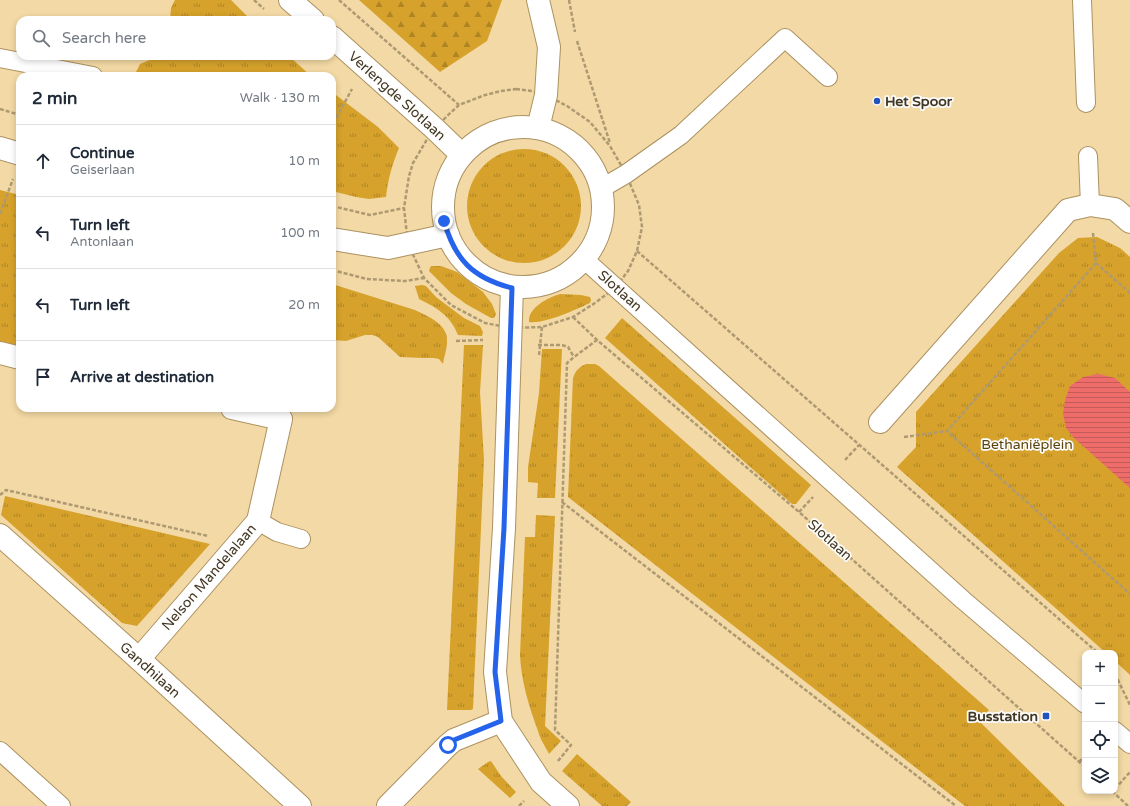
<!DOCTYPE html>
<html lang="en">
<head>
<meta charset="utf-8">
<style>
  :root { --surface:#fff; --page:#f6f6f7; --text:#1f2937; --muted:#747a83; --line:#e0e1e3 }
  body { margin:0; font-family:"Varela Round",sans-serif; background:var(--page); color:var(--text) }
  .controls { position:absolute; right:12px; bottom:12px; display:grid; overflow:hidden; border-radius:8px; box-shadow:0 2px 6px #0003 }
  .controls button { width:36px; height:36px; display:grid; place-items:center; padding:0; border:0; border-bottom:1px solid var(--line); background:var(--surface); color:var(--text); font:20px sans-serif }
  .stop { position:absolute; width:12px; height:12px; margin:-9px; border:3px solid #2563eb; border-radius:50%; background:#fff }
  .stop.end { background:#2563eb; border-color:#fff; box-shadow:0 1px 4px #0008 }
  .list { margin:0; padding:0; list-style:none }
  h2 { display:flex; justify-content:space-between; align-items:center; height:52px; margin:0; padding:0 16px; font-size:17px }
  h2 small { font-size:13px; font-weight:400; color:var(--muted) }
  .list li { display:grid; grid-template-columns:26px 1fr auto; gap:12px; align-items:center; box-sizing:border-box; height:72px; padding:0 16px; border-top:1px solid var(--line) }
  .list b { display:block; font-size:15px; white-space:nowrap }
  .list p { margin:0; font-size:13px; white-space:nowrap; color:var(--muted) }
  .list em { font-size:13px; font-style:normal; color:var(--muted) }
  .icon { flex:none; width:22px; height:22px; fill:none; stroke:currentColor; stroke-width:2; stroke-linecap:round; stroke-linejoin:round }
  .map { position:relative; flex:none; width:1130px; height:806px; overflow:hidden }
  .search { position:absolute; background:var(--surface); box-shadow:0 2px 6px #0003; left:16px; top:16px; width:320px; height:44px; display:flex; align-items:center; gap:10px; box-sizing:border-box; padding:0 14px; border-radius:12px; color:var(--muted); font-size:15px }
  .panel { position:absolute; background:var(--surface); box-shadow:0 2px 6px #0003; left:16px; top:72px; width:320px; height:340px; border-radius:12px }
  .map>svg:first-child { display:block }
</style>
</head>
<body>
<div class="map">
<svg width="1130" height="806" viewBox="0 0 1130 806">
  <defs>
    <pattern id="grass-tufts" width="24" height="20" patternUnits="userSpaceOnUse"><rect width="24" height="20" fill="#d6a22b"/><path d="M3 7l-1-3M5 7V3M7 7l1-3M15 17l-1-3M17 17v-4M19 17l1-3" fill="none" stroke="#af8524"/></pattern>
    <pattern id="forest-firs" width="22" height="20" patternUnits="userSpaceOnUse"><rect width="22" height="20" fill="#d6a22b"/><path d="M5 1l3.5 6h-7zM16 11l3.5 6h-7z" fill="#af8524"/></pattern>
    <pattern id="water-rules" width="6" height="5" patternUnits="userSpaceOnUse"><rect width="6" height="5" fill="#ee6d6b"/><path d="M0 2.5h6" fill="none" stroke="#c25a58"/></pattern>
  </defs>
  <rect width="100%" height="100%" fill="#f3d9a5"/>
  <g fill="url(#grass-tufts)">
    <polygon points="175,0 231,0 251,20 170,20 171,8"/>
    <polygon points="159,56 289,56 311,76 134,76 140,64"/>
    <path d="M 332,92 L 378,127 L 399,148 C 392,165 388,179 386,197 L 369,199 L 356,197 L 332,191 Z"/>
    <circle cx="524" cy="206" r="57"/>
    <polygon points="0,190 20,195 20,346 0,342"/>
    <polygon points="1097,237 1120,248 1130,257 1130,675 1115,661 1115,653 1106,653 897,467 916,447 916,412 1059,253 1078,238"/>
    <polygon points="431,266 441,266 457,272 483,292 492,304 496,314 494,318 491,318 466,304 451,293 429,271 430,268"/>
    <path d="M 332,284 L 415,310 C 428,316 449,325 447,342 C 447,349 444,357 443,364 L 439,359 L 434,358 L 423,358 L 400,357 L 378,337 L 373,335 L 365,335 L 346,341 L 332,340 Z"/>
    <path d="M 422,285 L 426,286 L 436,297 L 464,318 L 480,326 L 483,332 L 482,336 L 458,335 C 450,315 437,308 419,299 L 415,286 Z"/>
    <path d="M 560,294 L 581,295 L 590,297 L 591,300 L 590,303 C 575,310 545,324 529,322 C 527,308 549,297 560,294 Z"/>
    <polygon points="622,318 811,485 796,504 792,504 605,338"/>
    <polygon points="464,345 483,345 480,392 484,460 473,709 471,710 447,710"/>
    <polygon points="542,349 562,349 555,498 537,498 538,483 528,482 528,467 539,393"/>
    <path d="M 586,364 L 595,364 L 599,366 L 989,710 L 979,721 L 1065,806 L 965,806 L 568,497 L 573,378 C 576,370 579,367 586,364 Z"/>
    <polygon points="5,496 210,544 137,626 122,623 1,515"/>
    <path d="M 536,515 L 555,516 L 545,726 L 561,741 L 549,754 C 545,746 540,739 538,731 C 529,707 521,680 520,655 L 525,537 L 535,537 Z"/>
    <polygon points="577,754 631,802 627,806 602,806 562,771"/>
    <polygon points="491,761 501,776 516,792 510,798 478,769 488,762"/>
  </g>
  <polygon fill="url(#forest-firs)" points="359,0 502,0 487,41 440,72"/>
  <polygon fill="url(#water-rules)" points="1099,374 1115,378 1130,392 1130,488 1074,438 1066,428 1063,414 1065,400 1070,386 1083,377"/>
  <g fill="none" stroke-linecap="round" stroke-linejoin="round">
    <g stroke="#ac9261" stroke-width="20">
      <g id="service">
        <polyline points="1082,0 1086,103"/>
        <polyline points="0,58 93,76"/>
        <polyline points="1088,156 1090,205"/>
        <polyline points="602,188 626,174 681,135 785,38 828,77"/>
        <polyline points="585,260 963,600 1085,704"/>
        <polyline points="258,521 277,532 301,539"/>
        <polyline points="1115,731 1130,744"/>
        <polyline points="0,751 61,806"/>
      </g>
    </g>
    <g stroke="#ac9261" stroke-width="24">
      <g id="minor">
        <polyline points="290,0 313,20"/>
        <polyline points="332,37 435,129 462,155"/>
        <circle cx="523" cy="207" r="80"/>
        <polyline points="538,128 546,95 549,47 538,0"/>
        <polyline points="0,148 20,154"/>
        <polyline points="332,239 388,248 448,235"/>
        <polyline points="512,287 504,528 495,672 501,721 541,782 568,806"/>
        <polyline points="0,353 20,358"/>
        <polyline points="880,422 1068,210 1090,205 1115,209 1130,222"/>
        <polyline points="0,535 139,659 300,806"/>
        <polyline points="139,659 258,521 281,419 232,408"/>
        <polyline points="388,806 448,745 454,740 501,721"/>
      </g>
    </g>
    <g stroke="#ae9a72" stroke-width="2.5" stroke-dasharray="4 2" stroke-linecap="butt">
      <polyline points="254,0 264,9"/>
      <polyline points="339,0 459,105"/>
      <polyline points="569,0 575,32"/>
      <polyline points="577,41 610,143"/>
      <polygon points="516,89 532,91 546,95 567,106 590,122 610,146 626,174 639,205 642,227 637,251 628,271 616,287 595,303 573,317 542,327 511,328 485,323 451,305 424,278 408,244 404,208 409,176 413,163 429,136 446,117 459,105 485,95 501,91"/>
      <polyline points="0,109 20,115"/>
      <polyline points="332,129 334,122 352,89"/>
      <polyline points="332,206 370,215 404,208"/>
      <polyline points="0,214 13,179"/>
      <polyline points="1093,233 1096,263 1130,293"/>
      <polyline points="637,251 1098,653"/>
      <polyline points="1096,263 947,431 1130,594"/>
      <polyline points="332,270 367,279 405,281 424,278"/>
      <polyline points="573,317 597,340 799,512 1085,767"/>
      <polyline points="456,341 483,340"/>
      <polyline points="538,345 562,345 568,347 574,357"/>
      <polyline points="539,355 542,327"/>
      <polyline points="904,437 947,431"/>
      <polyline points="845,460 859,445"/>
      <polyline points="0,495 6,490 208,536"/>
      <polyline points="562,502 956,806"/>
      <polyline points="799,512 813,497"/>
      <polyline points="1115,674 1130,705"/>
      <polyline points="558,761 571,745 555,730 567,363 574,357 597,340"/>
      <polyline points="1079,762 1085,756"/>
      <polyline points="1115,789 1130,772"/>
      <polyline points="1112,791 1128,806"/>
      <polyline points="519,806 524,801"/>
    </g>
    <use href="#service" stroke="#fff" stroke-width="18"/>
    <use href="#minor" stroke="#fff" stroke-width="22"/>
  </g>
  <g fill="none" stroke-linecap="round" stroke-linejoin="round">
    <path stroke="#2563eb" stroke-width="5" d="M 444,221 C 455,260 473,278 512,288 L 504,528 L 495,672 L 501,721 L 454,740 L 448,745"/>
  </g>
  <g fill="#2152bf" stroke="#fdfdfd" stroke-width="1.5">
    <circle cx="877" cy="101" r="4"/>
    <rect x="1042" y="712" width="8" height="8" rx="2"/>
  </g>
  <g text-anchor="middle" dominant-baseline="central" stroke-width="3.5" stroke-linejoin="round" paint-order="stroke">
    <g font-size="14" fill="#423722" stroke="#fdfdfd">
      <text transform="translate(397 96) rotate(42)">Verlengde Slotlaan</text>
      <text transform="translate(620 291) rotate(42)">Slotlaan</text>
      <text transform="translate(830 540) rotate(42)">Slotlaan</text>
      <text transform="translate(209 577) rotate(-49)">Nelson Mandelalaan</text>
      <text transform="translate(150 670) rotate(42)">Gandhilaan</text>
    </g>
    <g font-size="14" font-weight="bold" fill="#423722" stroke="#fdfdfd" text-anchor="start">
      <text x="885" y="101">Het Spoor</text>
      <text x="1038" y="716" text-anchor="end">Busstation</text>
    </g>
    <g font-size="14" fill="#5c440d" stroke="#fdfdfd">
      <text x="1027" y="444">Bethaniëplein</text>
    </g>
  </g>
</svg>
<div class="controls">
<button>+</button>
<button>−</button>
<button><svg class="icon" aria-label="locate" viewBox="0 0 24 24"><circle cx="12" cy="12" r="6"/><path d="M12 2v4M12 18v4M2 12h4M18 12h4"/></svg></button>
<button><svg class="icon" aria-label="layers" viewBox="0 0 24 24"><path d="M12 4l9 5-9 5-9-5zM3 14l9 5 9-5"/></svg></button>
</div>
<div class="stop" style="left:448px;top:745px"></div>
<div class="stop end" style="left:444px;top:221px"></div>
<div class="search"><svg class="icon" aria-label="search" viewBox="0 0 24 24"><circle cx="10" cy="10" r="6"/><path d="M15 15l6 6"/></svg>Search here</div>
<section class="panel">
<h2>2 min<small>Walk · 130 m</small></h2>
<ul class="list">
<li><svg class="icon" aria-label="ahead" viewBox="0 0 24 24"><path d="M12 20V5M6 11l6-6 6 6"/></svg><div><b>Continue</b><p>Geiserlaan</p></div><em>10 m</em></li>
<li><svg class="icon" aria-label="left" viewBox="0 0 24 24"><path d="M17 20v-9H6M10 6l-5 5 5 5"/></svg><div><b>Turn left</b><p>Antonlaan</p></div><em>100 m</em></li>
<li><svg class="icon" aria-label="left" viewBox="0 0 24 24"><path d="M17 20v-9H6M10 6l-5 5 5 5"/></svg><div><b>Turn left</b></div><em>20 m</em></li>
<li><svg class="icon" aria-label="arrive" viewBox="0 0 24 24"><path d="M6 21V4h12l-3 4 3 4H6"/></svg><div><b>Arrive at destination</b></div></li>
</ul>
</section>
</div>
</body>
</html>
